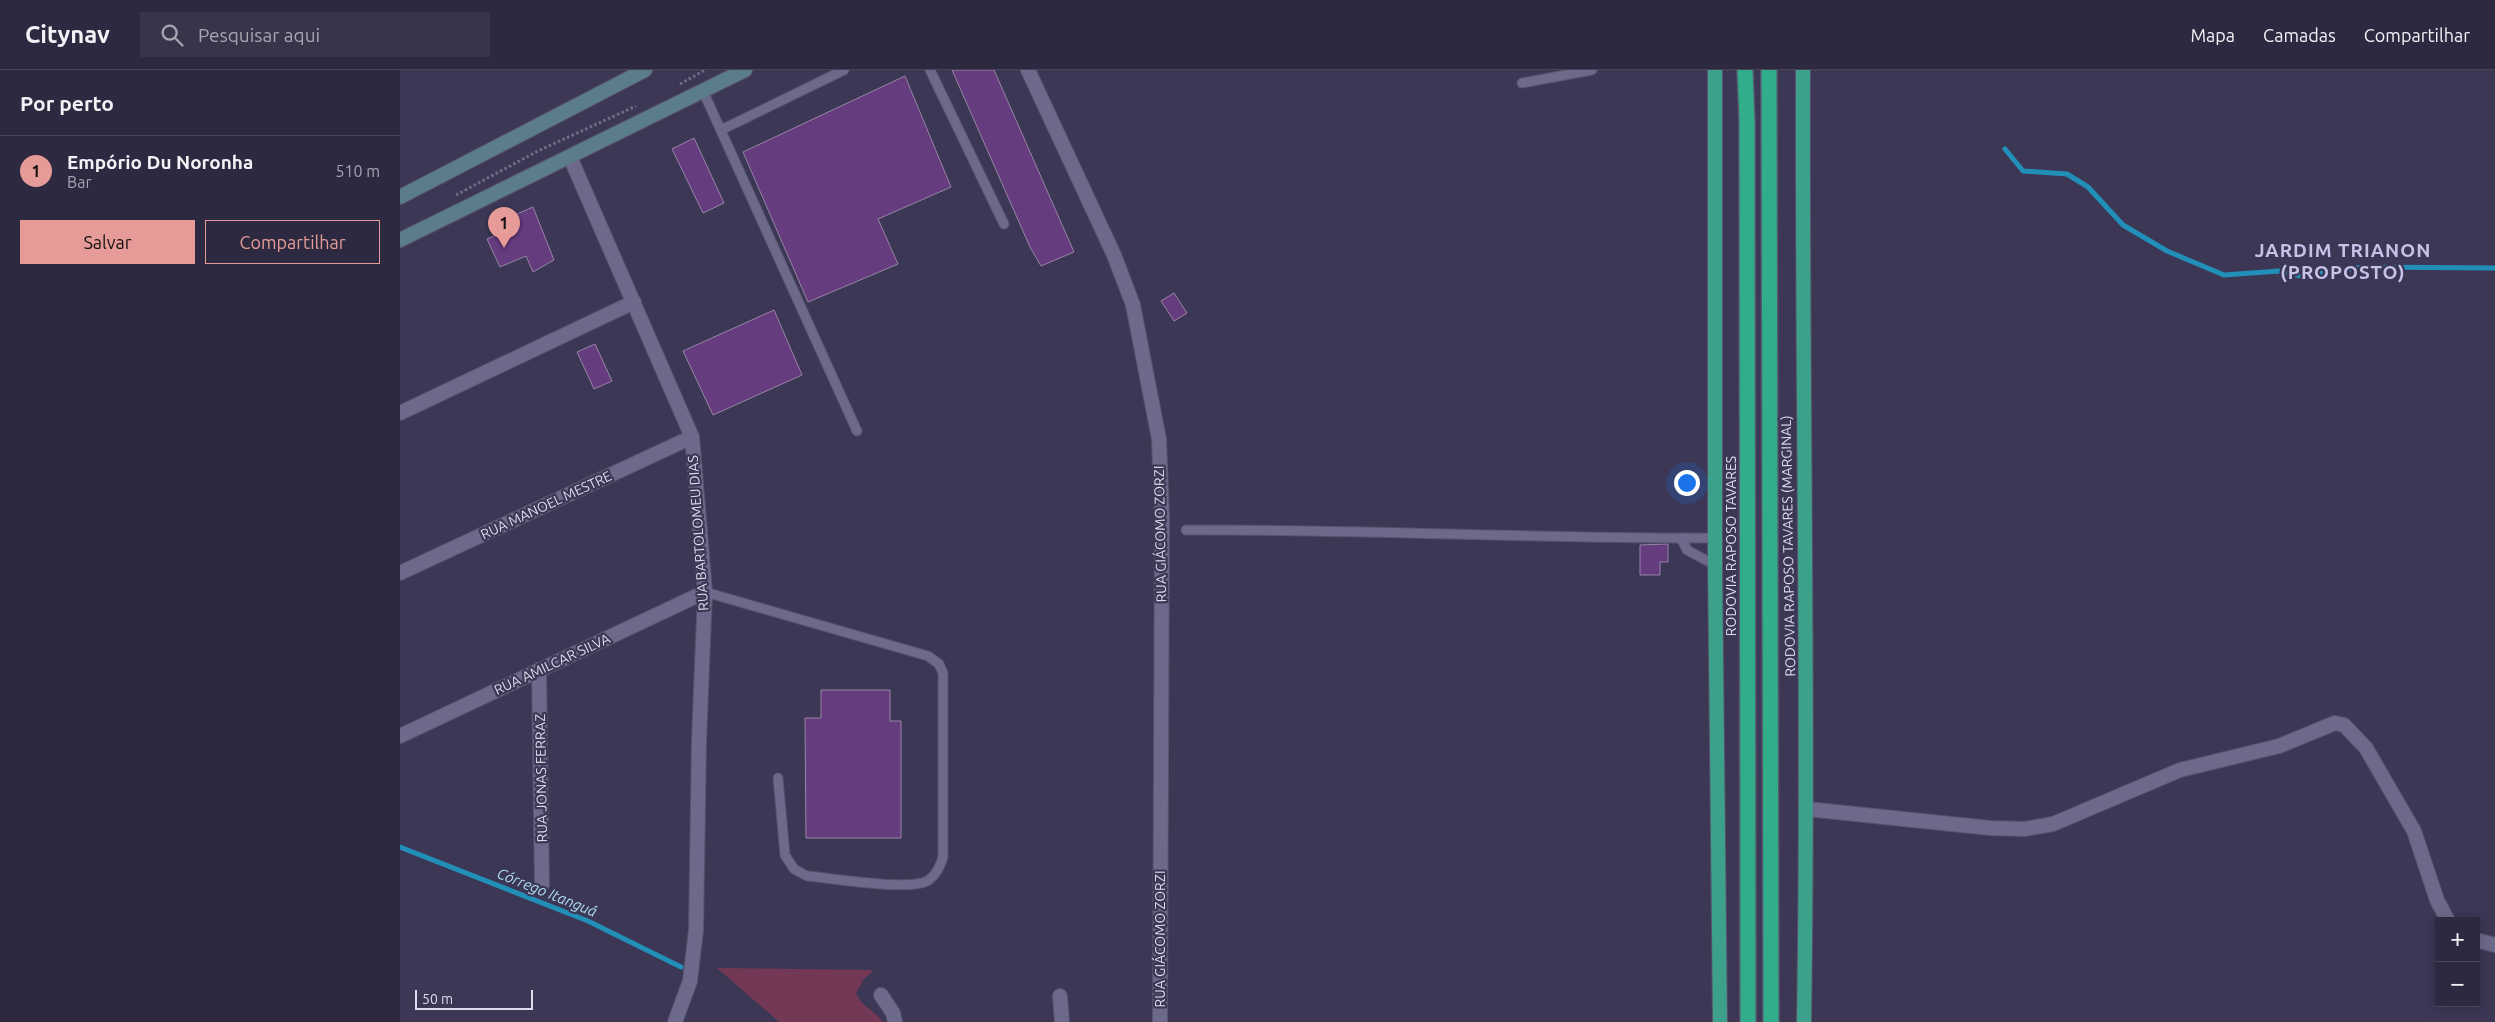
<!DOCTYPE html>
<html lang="pt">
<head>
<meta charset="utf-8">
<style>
  :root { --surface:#2c2940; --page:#38354b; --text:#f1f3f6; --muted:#a6a6b1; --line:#484559; --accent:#e69b98 }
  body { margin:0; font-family:Ubuntu,sans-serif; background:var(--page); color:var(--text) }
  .controls { position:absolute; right:15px; bottom:15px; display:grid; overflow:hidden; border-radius:0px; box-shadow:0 2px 12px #0003 }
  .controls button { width:45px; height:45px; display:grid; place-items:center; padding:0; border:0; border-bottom:1px solid var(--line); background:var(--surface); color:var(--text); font:25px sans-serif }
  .scale { position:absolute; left:15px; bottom:12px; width:118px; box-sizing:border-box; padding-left:5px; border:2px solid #dddcee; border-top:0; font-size:14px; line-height:18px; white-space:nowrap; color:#dddcee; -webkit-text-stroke:4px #3b3755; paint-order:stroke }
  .you { position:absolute; left:1286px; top:412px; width:18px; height:18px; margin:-12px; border:4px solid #fff; border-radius:50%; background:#1a73e8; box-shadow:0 0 0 8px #1a73e833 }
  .badge { display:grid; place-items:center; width:32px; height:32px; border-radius:50%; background:var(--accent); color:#111; font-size:16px; font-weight:700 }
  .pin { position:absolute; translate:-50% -41px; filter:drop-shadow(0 1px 2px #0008) }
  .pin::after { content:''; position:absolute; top:26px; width:18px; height:15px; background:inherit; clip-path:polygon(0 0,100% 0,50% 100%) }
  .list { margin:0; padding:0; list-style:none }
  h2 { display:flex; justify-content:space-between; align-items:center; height:65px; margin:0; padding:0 20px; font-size:21px }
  h2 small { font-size:16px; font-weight:400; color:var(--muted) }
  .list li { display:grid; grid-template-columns:32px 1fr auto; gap:15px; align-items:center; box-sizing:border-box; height:70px; padding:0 20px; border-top:1px solid var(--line) }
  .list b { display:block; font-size:19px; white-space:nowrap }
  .list p { margin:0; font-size:16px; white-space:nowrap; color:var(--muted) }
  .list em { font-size:16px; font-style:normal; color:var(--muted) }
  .actions { display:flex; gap:10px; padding:15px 20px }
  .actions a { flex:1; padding:11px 0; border:1px solid var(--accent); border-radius:0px; text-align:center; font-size:18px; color:var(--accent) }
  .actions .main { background:var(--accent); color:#111 }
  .icon { flex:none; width:28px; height:28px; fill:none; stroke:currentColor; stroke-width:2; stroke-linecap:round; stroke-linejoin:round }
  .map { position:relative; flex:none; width:2095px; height:952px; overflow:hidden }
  header { display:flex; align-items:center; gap:30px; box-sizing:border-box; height:70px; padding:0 25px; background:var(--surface); border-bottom:1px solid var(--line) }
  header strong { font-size:24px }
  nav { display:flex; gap:28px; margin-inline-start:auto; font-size:18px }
  .search { width:350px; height:45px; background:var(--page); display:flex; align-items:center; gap:12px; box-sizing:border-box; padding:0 18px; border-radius:0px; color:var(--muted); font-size:19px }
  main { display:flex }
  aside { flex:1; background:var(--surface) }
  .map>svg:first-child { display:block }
</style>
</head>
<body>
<header>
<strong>Citynav</strong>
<div class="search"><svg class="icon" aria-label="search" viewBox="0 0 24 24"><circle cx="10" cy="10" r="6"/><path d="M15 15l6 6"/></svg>Pesquisar aqui</div>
<nav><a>Mapa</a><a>Camadas</a><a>Compartilhar</a></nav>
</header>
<main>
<aside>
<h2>Por perto<small></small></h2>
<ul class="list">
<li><span class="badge">1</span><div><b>Empório Du Noronha</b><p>Bar</p></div><em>510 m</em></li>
</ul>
<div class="actions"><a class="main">Salvar</a><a>Compartilhar</a></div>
</aside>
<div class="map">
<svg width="2095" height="952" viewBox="0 0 2095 952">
  <rect width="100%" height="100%" fill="#3b3755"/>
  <path fill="#723855" d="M 317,898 L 474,900 L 464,909 L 456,923 C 461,937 475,940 483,952 L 379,952 Z"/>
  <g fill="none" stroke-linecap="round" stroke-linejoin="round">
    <g stroke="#228fb9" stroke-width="5">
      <polyline points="1605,79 1623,101 1667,104 1688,117 1723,155 1767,181 1824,205 1879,201 1901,206 1963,197 2095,198"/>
      <polyline points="0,777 188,851 281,897"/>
    </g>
  </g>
  <g fill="#653d7f" stroke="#9785a5">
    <polygon points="552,0 594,0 674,182 641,196 630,177"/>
    <polygon points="505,6 551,117 478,149 498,194 408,232 343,82"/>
    <polygon points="294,68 324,133 303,143 272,79"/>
    <polygon points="133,137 154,190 133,202 126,186 100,197 87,169 113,158 108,148"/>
    <polygon points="774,223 787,243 774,251 761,231"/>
    <polygon points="374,240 402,305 313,345 283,281"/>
    <polygon points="195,274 212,311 194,319 177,282"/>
    <polygon points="1268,474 1268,492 1260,492 1260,505 1240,505 1240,475"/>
    <polygon points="421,620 490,620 490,651 501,651 501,768 406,768 405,648 421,648"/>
  </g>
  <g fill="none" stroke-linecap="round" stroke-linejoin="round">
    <g stroke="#57536c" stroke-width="11">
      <g id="service">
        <polyline points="530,0 604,154"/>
        <polyline points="1122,13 1192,0"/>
        <polyline points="303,21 457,361"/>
        <polyline points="321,60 444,0"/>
        <path d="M 786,460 C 963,459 1139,469 1316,468"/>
        <polyline points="1281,468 1287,480 1315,495"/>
        <path d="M 305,522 L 528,586 L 539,594 L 543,603 L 543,787 C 540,796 537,804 529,810 C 512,822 431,808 407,806 L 394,799 L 385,785 L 378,708"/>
      </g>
    </g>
    <g stroke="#57536c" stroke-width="16">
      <g id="minor">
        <polyline points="628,0 714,185 733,235 759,369 762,446 760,952"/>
        <polyline points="170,87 292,367 305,522 299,670 296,860 290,911 275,952"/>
        <polyline points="0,343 234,232"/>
        <polyline points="0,503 292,367"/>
        <polyline points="139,600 142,815"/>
        <polyline points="0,666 305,522"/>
        <polyline points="1407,739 1590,758 1624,759 1653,754 1780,700 1879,676 1935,653 1944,655 1966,678 2014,761 2037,830 2048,851"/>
        <polyline points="2076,870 2095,875"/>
        <polyline points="481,925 493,943 495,952"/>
        <polyline points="660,926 662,952"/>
      </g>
    </g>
    <g stroke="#57536c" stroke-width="16">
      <g id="secondary">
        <polyline points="0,127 245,0"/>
        <polyline points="0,170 345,0"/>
      </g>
    </g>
    <g stroke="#57536c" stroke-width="16">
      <g id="trunk">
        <polyline points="1315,0 1315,495 1320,952"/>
        <path d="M 1403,0 C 1402,317 1409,635 1404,952"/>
      </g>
    </g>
    <g stroke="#57536c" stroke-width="18">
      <g id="motorway">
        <polyline points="1345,0 1347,51 1348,952"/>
        <polyline points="1369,0 1371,952"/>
      </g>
    </g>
    <g stroke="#706d87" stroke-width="3" stroke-dasharray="2.5 2.5" stroke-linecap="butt">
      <polyline points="280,14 305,0"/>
      <polyline points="56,125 138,81 236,36"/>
    </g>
    <use href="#service" stroke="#6d698a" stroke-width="9"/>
    <use href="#minor" stroke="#6d698a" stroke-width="14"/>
    <use href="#secondary" stroke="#5b7d8a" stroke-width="14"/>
    <use href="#trunk" stroke="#3da08b" stroke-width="14"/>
    <use href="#motorway" stroke="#31ad8b" stroke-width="15"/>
  </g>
  <g text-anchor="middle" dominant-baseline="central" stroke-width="4.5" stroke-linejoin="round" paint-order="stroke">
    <g font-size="14" fill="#dddcee" stroke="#3b3755">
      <text transform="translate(146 435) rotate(-25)">RUA MANOEL MESTRE</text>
      <text transform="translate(298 463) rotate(-94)">RUA BARTOLOMEU DIAS</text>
      <text transform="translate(760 464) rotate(-91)">RUA GIÁCOMO ZORZI</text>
      <text transform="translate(1331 476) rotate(-90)">RODOVIA RAPOSO TAVARES</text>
      <text transform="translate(1388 476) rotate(-91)">RODOVIA RAPOSO TAVARES (MARGINAL)</text>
      <text transform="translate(152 594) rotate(-25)">RUA AMILCAR SILVA</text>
      <text transform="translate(141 708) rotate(-91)">RUA JONAS FERRAZ</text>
      <text transform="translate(760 869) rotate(-90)">RUA GIÁCOMO ZORZI</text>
    </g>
    <g font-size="15" font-style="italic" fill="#b0ddf4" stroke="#3b3755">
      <text transform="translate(147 822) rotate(22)">Córrego Itanguá</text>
    </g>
    <g font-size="19" font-weight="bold" letter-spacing="1" fill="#c6c2e7" stroke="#3b3755">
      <text x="1943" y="180">JARDIM TRIANON<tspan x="1943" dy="22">(PROPOSTO)</tspan></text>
    </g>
  </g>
</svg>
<div class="controls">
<button>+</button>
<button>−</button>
</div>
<div class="scale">50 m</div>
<div class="you"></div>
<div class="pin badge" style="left:104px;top:178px">1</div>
</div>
</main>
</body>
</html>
